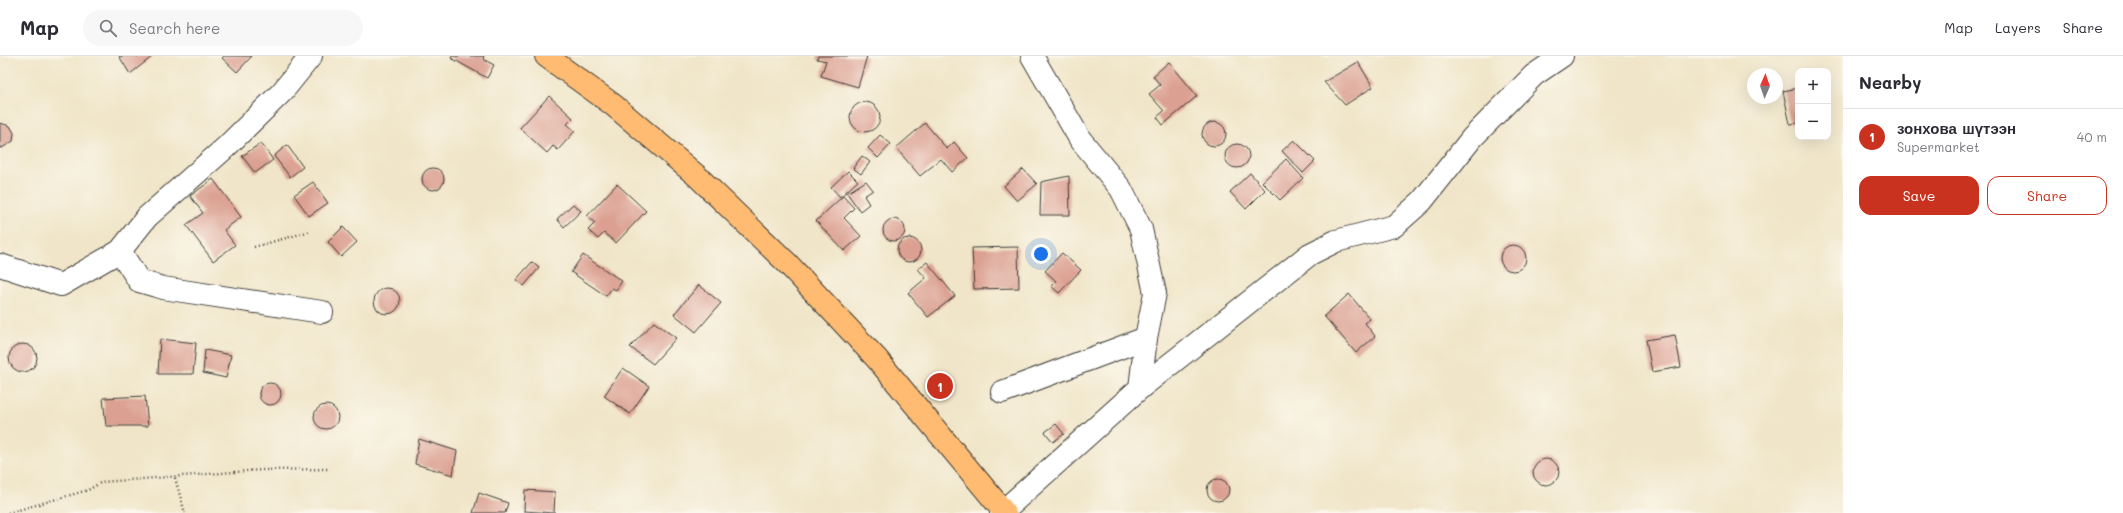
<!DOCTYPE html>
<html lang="en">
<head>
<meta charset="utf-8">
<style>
  :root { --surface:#fff; --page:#f7f7f7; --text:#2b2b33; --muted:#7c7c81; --line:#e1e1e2; --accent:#c8321e }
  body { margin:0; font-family:Mali,sans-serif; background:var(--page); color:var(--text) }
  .controls { position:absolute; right:12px; top:12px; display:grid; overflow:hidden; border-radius:8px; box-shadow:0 4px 16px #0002 }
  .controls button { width:36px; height:36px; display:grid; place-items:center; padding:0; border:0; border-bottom:1px solid var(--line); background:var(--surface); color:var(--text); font:20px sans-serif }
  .compass { position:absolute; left:1747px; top:12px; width:36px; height:36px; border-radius:50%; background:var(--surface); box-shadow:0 4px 16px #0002; rotate:2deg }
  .you { position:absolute; left:1041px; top:198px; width:14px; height:14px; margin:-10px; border:3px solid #fff; border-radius:50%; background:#1a73e8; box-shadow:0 0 0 6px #1a73e833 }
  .badge { display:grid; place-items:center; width:26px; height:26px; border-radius:50%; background:var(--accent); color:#fff; font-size:13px; font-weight:700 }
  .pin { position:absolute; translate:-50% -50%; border:2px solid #fff; box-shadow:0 1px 4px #0006 }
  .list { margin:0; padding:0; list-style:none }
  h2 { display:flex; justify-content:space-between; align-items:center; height:52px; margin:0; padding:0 16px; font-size:17px }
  h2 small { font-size:13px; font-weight:400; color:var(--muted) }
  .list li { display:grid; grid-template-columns:26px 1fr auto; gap:12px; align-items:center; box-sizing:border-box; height:56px; padding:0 16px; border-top:1px solid var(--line) }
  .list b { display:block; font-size:15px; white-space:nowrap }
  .list p { margin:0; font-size:13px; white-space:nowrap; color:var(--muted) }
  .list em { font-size:13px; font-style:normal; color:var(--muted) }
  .actions { display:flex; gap:8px; padding:12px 16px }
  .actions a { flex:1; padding:9px 0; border:1px solid var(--accent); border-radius:12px; text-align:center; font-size:14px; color:var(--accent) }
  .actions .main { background:var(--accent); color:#fff }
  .icon { flex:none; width:22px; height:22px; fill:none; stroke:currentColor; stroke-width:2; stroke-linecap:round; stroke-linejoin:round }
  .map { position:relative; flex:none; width:1843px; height:457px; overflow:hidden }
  header { display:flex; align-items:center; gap:24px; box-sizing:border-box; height:56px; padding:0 20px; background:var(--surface); border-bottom:1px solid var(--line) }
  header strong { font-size:19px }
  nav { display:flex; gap:22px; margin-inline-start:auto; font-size:14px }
  .search { width:280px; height:36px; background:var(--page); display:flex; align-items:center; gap:10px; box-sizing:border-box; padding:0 14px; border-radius:22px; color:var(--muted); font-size:15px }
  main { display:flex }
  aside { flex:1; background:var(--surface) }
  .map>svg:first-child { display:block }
</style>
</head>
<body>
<header>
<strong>Map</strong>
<div class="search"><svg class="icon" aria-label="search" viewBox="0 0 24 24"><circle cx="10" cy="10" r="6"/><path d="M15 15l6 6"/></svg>Search here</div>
<nav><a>Map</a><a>Layers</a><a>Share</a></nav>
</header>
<main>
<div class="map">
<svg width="1843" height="457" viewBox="0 0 1843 457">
  <rect width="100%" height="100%" fill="#fbf7ec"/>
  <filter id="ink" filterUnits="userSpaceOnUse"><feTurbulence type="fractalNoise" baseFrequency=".025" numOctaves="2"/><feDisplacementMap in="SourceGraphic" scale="8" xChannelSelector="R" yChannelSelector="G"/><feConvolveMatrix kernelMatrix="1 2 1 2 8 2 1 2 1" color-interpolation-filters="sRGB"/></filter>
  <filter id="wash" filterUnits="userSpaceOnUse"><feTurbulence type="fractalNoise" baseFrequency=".012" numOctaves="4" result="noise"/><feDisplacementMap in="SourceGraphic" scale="16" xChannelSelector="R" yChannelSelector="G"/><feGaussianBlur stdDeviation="0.9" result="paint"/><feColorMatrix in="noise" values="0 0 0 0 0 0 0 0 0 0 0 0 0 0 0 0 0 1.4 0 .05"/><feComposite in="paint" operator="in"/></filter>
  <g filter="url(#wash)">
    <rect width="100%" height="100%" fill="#f0e5c8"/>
    <g id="blocks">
      <g fill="#dba092">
        <polygon points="119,0 153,0 130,18"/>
        <polygon points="224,0 252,0 237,16 222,2"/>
        <polygon points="452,0 484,0 483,3 494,9 487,22 451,2"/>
        <polygon points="818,0 867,0 858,31 821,20 826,5 817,3"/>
        <polygon points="1169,6 1197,40 1163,69 1157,61 1164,55 1149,38 1160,29 1153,20"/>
        <polygon points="1358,6 1373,31 1345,49 1324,26"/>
        <polygon points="1798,32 1798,67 1790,68 1783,35"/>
        <polygon points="549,40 573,62 567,68 575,75 558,94 553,90 547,97 520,72"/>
        <circle cx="865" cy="61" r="15"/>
        <circle cx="1214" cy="78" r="12"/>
        <polygon points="0,67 10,70 14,77 13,85 2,92 0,92"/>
        <polygon points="925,67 947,93 954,86 968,102 952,116 941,103 920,120 896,92"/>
        <polygon points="880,79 891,88 878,102 868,92"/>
        <polygon points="1294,84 1315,105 1303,117 1282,95"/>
        <polygon points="261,87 273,104 255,117 242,100"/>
        <circle cx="1237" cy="100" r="12"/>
        <polygon points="287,89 303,111 290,121 274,100"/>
        <polygon points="862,100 870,106 861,118 853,112"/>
        <polygon points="1286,103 1303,122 1280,144 1262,126"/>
        <circle cx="433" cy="123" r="11"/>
        <polygon points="1023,113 1037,128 1017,145 1004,130"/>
        <polygon points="848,115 858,125 840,141 831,131"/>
        <polygon points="1250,117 1265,134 1246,153 1230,136"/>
        <polygon points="1069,120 1070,159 1040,159 1041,126"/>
        <polygon points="213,123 241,161 224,174 235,189 213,205 186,169 203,157 190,140"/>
        <polygon points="866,125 873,134 864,140 869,148 860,155 847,137"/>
        <polygon points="313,126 328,147 309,160 294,139"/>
        <polygon points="617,128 646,155 616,187 604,177 598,183 588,174 595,167 587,160"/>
        <polygon points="843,140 854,152 844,162 861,180 844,195 816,165"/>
        <polygon points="573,148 581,155 564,171 557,163"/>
        <circle cx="894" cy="174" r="11"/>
        <polygon points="343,171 357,186 341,201 328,186"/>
        <circle cx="909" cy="194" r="12"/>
        <circle cx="1513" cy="202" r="13"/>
        <polygon points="1018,191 1019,232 974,233 972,192"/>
        <polygon points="1062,197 1081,214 1059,237 1051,230 1056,225 1045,215"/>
        <polygon points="583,199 622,225 616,234 612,232 606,240 571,216"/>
        <polygon points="532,206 539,212 524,230 516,224"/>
        <polygon points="927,206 955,240 928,261 908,237 926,222 918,213"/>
        <polygon points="699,229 721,247 696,276 674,258"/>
        <circle cx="387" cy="245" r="13"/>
        <polygon points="1349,238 1370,263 1365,267 1375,280 1356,297 1324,260"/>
        <polygon points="654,266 676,282 653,308 630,291"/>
        <polygon points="1675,279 1681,311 1652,316 1646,284"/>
        <polygon points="160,283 196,287 193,318 158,318"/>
        <circle cx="23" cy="302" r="14"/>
        <polygon points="205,294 231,299 226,322 203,317"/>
        <polygon points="623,312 649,330 630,358 604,340"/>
        <circle cx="270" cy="338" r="11"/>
        <polygon points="145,340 148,370 106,370 103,342"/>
        <circle cx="326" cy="361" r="12"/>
        <polygon points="1056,368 1064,378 1053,386 1045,376"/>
        <polygon points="419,383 457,395 453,419 415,408"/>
        <circle cx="1546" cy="416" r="13"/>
        <circle cx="1218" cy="434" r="11"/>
        <polygon points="525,434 555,436 554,457 524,455"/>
        <polygon points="479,437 508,447 505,457 473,457"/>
      </g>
    </g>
  </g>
  <g filter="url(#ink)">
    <use href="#blocks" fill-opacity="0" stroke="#3c3a36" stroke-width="1"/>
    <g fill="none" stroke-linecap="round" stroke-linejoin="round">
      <g stroke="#3c3a36" stroke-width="24">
        <g id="minor">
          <polyline points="120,195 139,225 163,232 322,256"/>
          <polyline points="0,209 61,229 120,195 147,161 225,92 282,36 311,0"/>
          <polyline points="1140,332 1310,198 1336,185 1394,170 1422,145 1472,82 1534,19 1562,0"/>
          <polyline points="1002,336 1146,282"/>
          <polyline points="1001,457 1140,332 1146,282 1155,237 1141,173 1121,133 1080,83 1032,0"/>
        </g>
      </g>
      <g stroke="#3c3a36" stroke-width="24">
        <polyline id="major" points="546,0 612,48 697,120 788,208 877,303 1005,457"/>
      </g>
      <g stroke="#3c3a36" stroke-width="2.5" stroke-dasharray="1 3" stroke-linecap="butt">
        <polyline points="254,191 311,175"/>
        <polyline points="175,422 185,457"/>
        <polyline points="8,457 88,434 102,426 261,414 329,413"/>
      </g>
      <use href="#minor" stroke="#fff" stroke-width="22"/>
      <use href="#major" stroke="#febb71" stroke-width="22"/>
    </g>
  </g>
</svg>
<div class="controls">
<button>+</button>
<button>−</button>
</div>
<svg class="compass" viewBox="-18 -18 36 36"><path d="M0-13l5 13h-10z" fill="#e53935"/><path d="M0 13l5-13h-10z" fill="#7c7c81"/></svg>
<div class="you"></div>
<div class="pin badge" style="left:940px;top:330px">1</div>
</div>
<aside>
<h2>Nearby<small></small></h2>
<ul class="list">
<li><span class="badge">1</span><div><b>зонхова шүтээн</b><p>Supermarket</p></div><em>40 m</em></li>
</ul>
<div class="actions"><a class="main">Save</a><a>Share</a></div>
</aside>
</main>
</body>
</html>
